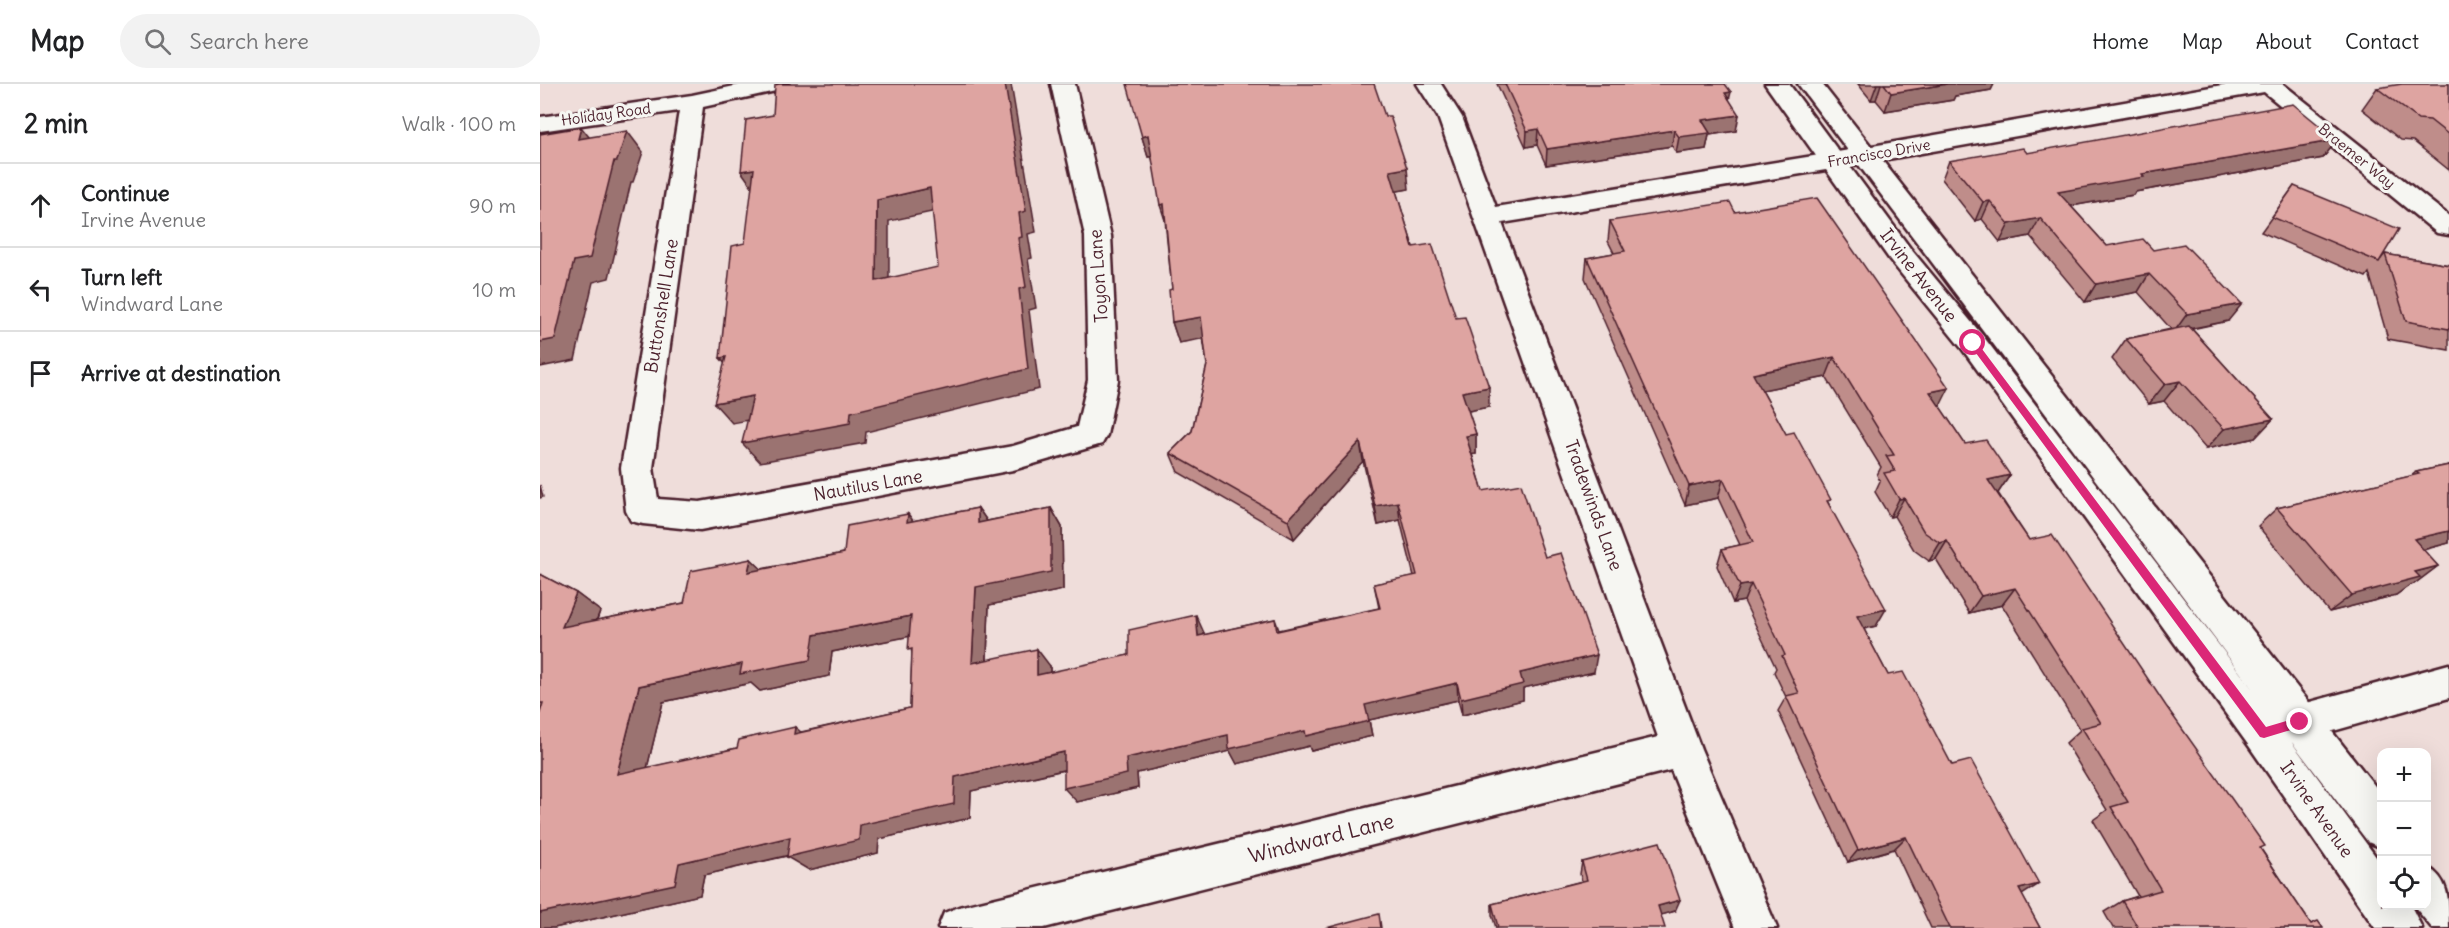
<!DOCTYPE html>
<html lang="en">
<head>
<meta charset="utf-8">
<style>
  :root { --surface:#fff; --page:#f2f2f2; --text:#202124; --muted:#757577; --line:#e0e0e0 }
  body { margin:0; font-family:Delius,sans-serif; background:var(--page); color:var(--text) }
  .controls { position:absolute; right:18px; bottom:18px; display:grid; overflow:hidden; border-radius:12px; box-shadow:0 6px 24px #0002 }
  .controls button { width:54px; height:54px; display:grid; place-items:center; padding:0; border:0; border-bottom:2px solid var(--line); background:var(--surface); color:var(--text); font:30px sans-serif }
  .stop { position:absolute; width:18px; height:18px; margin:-14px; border:4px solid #db2777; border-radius:50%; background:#fff }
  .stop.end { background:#db2777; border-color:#fff; box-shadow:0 2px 6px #0008 }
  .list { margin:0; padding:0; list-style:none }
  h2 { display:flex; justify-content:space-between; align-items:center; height:78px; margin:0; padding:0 24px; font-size:26px }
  h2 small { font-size:20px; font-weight:400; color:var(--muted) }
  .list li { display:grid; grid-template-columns:39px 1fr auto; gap:18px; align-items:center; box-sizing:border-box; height:84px; padding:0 24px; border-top:2px solid var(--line) }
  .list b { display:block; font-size:22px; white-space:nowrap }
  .list p { margin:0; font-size:20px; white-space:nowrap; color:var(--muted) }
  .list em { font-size:20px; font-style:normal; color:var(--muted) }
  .icon { flex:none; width:33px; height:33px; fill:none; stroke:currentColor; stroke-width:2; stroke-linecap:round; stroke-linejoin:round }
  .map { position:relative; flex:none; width:1909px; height:844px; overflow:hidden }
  header { display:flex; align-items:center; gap:36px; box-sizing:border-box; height:84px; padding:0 30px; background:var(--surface); border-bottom:2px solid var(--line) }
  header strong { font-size:28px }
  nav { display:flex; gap:33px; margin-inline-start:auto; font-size:21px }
  .search { width:420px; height:54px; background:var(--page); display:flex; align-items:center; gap:15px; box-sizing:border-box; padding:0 21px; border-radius:33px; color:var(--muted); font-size:22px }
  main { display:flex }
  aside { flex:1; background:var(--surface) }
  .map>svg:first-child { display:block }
</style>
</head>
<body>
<header>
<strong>Map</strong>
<div class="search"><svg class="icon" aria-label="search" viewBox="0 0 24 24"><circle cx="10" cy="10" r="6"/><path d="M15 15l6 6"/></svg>Search here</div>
<nav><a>Home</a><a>Map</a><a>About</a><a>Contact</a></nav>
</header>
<main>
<aside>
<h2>2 min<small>Walk · 100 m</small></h2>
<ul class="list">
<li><svg class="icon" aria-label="ahead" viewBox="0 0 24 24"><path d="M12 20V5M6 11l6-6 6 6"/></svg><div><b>Continue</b><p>Irvine Avenue</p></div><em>90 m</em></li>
<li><svg class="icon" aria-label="left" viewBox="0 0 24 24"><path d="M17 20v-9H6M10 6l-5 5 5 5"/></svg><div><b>Turn left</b><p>Windward Lane</p></div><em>10 m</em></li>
<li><svg class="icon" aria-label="arrive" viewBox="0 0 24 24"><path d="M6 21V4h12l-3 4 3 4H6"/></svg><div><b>Arrive at destination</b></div></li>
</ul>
</aside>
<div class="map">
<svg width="1909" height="844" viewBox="0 0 1909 844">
  <rect width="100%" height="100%" fill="#efddda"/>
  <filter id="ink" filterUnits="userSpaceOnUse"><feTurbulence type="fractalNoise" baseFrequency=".0167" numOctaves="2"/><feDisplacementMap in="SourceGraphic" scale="12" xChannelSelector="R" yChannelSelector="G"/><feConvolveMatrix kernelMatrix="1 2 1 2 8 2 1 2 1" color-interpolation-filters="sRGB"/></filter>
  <g filter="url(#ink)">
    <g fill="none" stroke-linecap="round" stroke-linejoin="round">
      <g stroke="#4a1f2b" stroke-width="5">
        <g id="minor">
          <polygon points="204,0 249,0 245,5 163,23 113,384 118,415 160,418 473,362 537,343 548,296 545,152 511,0 535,0 571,152 578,296 567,351 562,360 473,386 160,446 103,440 91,437 86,427 81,384 139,27 0,47 0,33 152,11"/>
          <polygon points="877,0 901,0 922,33 956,123 1292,69 1688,0 1743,0 1909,132 1909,151 1897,149 1724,8 1292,85 962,139 1161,665 1237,844 1195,844 1131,686 504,844 398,844 404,829 419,823 1118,653 898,33"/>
          <polygon points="1909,580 1909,614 1737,663 1724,658 1718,645 1724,632 1737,627"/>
        </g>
      </g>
      <g stroke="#4a1f2b" stroke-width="5">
        <g id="secondary">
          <polygon points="1225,0 1249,0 1370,164 1443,252 1714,607 1258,0 1282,0 1842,711 1842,764 1828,758 1745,649 1842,781 1842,822 1871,822 1882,844 1835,844 1709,662 1423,266 1350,176"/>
          <path d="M 1886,782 C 1909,795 1909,814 1909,844 L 1892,844 L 1874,822 L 1886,822 Z"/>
        </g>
      </g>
      <use href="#minor" fill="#f6f6f2" fill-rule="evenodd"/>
      <use href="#secondary" fill="#f6f6f2" fill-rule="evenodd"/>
    </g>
    <g fill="#bf8d8a" stroke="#4a1f2b" stroke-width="1.5" fill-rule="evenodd">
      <polygon points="957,0 1185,0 1196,47 1169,51 1166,65 1136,69 1132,62 1006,81 997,61 986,63"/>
      <polygon points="1318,0 1454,0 1451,6 1415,12 1413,16 1345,27 1336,16 1331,16"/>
      <polygon points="1909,0 1909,86 1873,57 1861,56 1822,25 1837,4"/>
      <path d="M 602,53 L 869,105 L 856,107 L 873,163 L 916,234 L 949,323 L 928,327 L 936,350 L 936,370 L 932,370 L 943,407 L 1005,473 L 1054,588 L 983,604 L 983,616 L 922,631 L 918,616 L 829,636 L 832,652 L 771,667 L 769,662 L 697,680 L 690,667 L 597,689 L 598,704 L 537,718 L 524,686 L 431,707 L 430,734 L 339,755 L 338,769 L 269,786 L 247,772 L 164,791 L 160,811 L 14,844 L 0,844 L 0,490 L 36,509 L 60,527 L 57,536 L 144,519 L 211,475 L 221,485 L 304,469 L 368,430 L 373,437 L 438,424 L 447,437 L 511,424 L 522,443 L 523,506 L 449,521 L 447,576 L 510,582 L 510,589 L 589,571 L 664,549 L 664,551 L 735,535 L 739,546 L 839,524 L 834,500 L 874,492 L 860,436 L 838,441 L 823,377 L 754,455 L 638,388 L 630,369 L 652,347 L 667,281 L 663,254 L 639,259 L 632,238 L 632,205 L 625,136 L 612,73 L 608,73 ZM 369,552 L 372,570 L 370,624 L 261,648 L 197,664 L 107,684 L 123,618 L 211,599 L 220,607 L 289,592 L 292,568 Z"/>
      <polygon points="1797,56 1783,74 1595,108 1593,111 1531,122 1567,162 1613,166 1688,237 1652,245 1733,335 1715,354 1666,365 1624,317 1609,320 1572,275 1586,255 1631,245 1598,208 1545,218 1490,152 1460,158 1442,135 1435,137 1402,95 1409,77 1487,69"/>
      <polygon points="1754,102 1841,175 1845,170 1909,181 1909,266 1848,255 1829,189 1826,193 1721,148"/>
      <polygon points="1195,128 1400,323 1425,360 1470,391 1458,409 1489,456 1721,765 1771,840 1783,844 1573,844 1564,828 1582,817 1598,812 1553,736 1567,726 1526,659 1540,646 1462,521 1429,529 1396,475 1389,477 1374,466 1354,432 1350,433 1335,408 1340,397 1337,391 1341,383 1286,293 1222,306 1246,350 1289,420 1336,542 1324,545 1348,591 1482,811 1500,844 1391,844 1354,765 1308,778 1238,627 1246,613 1234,588 1236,584 1204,517 1193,519 1177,482 1182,465 1200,461 1178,414 1145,421 1045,194 1047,174 1074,169 1068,157 1070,137"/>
      <polygon points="1909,381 1909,459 1883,466 1898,482 1874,500 1870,501 1856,511 1789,528 1718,442 1737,424 1871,392 1876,388"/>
      <polygon points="1042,778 1135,827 1121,831 956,844 952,831 952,820 1042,797 1040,790"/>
    </g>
    <g fill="#9b7371" stroke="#4a1f2b" stroke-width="1.5">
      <polygon points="465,0 471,0 496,148 488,150 492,174 488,175 496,224 489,226 499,305 326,348 325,359 220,378 202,359 311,328 479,205 479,129"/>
      <polygon points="1337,0 1341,0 1336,16 1331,16"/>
      <polygon points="1407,0 1454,0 1451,6 1415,12 1413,16 1345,27 1351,9"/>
      <polygon points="1191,8 1187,24 1185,9"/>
      <polygon points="1199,31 1196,47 1169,51 1166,65 1136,69 1139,53 1162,36"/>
      <polygon points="41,43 58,64 38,55"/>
      <polygon points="998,45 997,61 986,63 987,47"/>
      <polygon points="1134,46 1132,62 1006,81 1007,65"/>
      <polygon points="87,47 103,68 93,98 91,98 69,194 53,198 35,276 0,283 0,258 34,177"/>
      <polygon points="608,51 615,72 608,73 602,53"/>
      <polygon points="1797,56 1783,74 1595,108 1593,111 1509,126 1518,108 1602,90"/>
      <polygon points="867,84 869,105 852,108 850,87"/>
      <polygon points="214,85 216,108 201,87"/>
      <polygon points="390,104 401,126 349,137 349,218 336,197 337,116"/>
      <polygon points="1450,117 1442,135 1435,137 1443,118"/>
      <polygon points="624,120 627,142 620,121"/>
      <polygon points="1500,134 1490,152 1460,158 1469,140"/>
      <polygon points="1609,190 1598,208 1545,218 1556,200"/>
      <polygon points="1702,220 1688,237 1634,248 1647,230"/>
      <polygon points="661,233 667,254 639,259 632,238"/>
      <polygon points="186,273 197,294 180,274"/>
      <polygon points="1294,273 1286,293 1208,309 1213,290"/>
      <polygon points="1640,297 1624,317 1609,320 1625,300"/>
      <polygon points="949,303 949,323 923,328 922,308"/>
      <polygon points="1409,304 1399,324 1390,308"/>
      <polygon points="213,312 230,332 192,339 174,319"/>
      <polygon points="1733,335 1715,354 1666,365 1684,345"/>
      <polygon points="936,350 936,370 927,371 926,352"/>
      <polygon points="820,358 823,377 754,455 748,436"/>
      <polygon points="1470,391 1458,409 1437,414 1448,396"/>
      <polygon points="1183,395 1178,414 1145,421 1149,402"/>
      <polygon points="0,401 3,413 0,414"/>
      <polygon points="1364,414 1354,432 1350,433 1359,415"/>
      <polygon points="858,418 860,436 838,441 835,422"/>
      <polygon points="438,424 451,443 438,439"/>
      <polygon points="511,424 522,443 523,506 449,521 446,595 432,579 436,503"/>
      <polygon points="368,430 382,449 367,438"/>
      <polygon points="1909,447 1909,459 1850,474 1874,455"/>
      <polygon points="1407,457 1396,475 1389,477 1400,459"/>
      <polygon points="211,475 230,493 208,488"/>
      <polygon points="1898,482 1874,500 1870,501 1856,511 1789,528 1812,511 1875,488"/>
      <polygon points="1211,500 1204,517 1193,519 1200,502"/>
      <polygon points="1475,504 1462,521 1429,529 1441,512"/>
      <polygon points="36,509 60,527 47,560 22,543"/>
      <polygon points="1346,525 1336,542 1308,548 1317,532"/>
      <polygon points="656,531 664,549 666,569 658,552"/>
      <polygon points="371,532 386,549 292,568 289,592 220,607 211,599 123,618 102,705 77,690 99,602 202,580 274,551"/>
      <polygon points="497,565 510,582 510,607 497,591"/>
      <polygon points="1057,571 1054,588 983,604 983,616 922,631 921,615 980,589"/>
      <polygon points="917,599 918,616 829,636 832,652 771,667 769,662 697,680 690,667 597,689 598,704 537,718 524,704 586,674"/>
      <polygon points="255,643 274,659 254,650"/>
      <polygon points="524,668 536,683 431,707 430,734 339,755 338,769 269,786 247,773 320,741 415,693"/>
      <polygon points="250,753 271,766 164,791 160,811 14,844 0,844 0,829 139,779"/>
      <polygon points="1366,753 1354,765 1308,778 1318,766"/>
      <polygon points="1499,800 1482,811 1479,805"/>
      <polygon points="1140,816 1135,827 1113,833 1118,822"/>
    </g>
    <g fill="#dea4a1" stroke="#4a1f2b" stroke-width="1.5" fill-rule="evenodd">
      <path d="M 239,0 L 465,0 L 486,127 L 479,129 L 482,153 L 478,154 L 486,203 L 479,205 L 488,285 L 311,328 L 310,339 L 202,359 L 213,312 L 174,319 L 186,273 L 180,274 L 192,162 L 205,159 L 214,85 L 201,87 L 206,36 L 233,31 L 235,1 ZM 390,104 L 398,183 L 336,197 L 337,116 Z"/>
      <path d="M 587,0 L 834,0 L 845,32 L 850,32 L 867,84 L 850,87 L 873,163 L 892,160 L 916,234 L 925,233 L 949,303 L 922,308 L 936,350 L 926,352 L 943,407 L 981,400 L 1005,473 L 1021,469 L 1057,571 L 980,589 L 983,600 L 921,615 L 917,599 L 825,621 L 829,637 L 766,652 L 765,647 L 689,665 L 688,651 L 586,674 L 587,690 L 524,704 L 524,668 L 415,693 L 414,720 L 320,741 L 319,756 L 247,773 L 250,753 L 139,779 L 135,800 L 0,829 L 0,629 L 3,619 L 0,619 L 0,490 L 36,509 L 22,543 L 144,519 L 151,487 L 211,475 L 208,488 L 304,469 L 307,442 L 368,430 L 367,438 L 438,424 L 438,439 L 511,424 L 511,488 L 436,503 L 432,579 L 497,565 L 497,591 L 589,571 L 589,546 L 656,531 L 658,552 L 735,535 L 737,547 L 840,524 L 834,500 L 877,491 L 858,418 L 835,422 L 820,358 L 748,436 L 630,369 L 652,347 L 667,281 L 661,233 L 632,238 L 629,206 L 632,205 L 624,120 L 620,121 L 608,51 L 602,53 ZM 371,532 L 368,566 L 372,565 L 370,624 L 254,650 L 255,643 L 199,656 L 197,664 L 77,690 L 99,602 L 202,580 L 200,590 L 270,576 L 274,551 Z"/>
      <polygon points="965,0 1185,0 1191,8 1185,9 1199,31 1162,36 1170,49 1139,53 1134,46 1007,65 998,45 987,47"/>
      <polygon points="1344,0 1407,0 1351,9"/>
      <polygon points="1862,0 1909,0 1909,51 1890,36 1878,35 1837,4"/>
      <polygon points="1753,20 1797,56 1602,90 1604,93 1518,108 1567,162 1603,155 1613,166 1644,160 1702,220 1647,230 1609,190 1556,200 1500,134 1469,140 1450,117 1443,118 1409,77 1483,64 1487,69"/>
      <polygon points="41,43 38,55 87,47 77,77 74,77 50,174 34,177 15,255 0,258 0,50"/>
      <polygon points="1754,102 1859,145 1839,178 1732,133"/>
      <polygon points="1277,114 1409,304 1390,308 1425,360 1446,356 1470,391 1448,396 1489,456 1512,451 1626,622 1725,762 1720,764 1771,840 1778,837 1783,844 1598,844 1582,817 1621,806 1571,723 1588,718 1542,644 1561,639 1475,504 1441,512 1407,457 1400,459 1384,448 1364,414 1359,415 1344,389 1355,387 1346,372 1354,371 1294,273 1213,290 1246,350 1254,348 1291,416 1287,417 1346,525 1317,532 1348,591 1363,588 1412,681 1431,676 1499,800 1479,805 1500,844 1410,844 1366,753 1318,766 1246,612 1259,609 1242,572 1245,571 1211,500 1200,502 1182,465 1213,458 1183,395 1149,402 1047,174 1085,167 1070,137 1190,118 1195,128"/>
      <polygon points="1845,170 1909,181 1909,245 1866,237"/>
      <polygon points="1649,242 1733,335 1684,345 1640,297 1625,300 1586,255"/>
      <polygon points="1909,381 1909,447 1874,455 1898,482 1875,488 1880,493 1812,511 1737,424 1879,390 1876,388"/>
      <polygon points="1120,758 1140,816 1118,822 1125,844 955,844 958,843 952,820 1047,796 1042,778"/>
      <polygon points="839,830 841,844 786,844"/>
    </g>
  </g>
  <polygon fill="#db2777" points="1433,256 1436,257 1726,643 1760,633 1766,638 1764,642 1724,654 1720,653 1430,261 1428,259"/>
  <g text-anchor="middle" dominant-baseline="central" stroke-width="6" stroke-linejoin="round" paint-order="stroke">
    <g font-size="15" fill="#4a1f2b" stroke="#f6f6f2">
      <text transform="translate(66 30) rotate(-8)">Holiday Road</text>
      <text transform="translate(1339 69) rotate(-10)">Francisco Drive</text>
      <text transform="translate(1817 72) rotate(39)">Braemer Way</text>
    </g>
    <g font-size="18" fill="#4a1f2b" stroke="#f6f6f2">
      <text transform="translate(1379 191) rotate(52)">Irvine Avenue</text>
      <text transform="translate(558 192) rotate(-94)">Toyon Lane</text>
      <text transform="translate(121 222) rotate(-81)">Buttonshell Lane</text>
      <text transform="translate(328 401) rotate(-10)">Nautilus Lane</text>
      <text transform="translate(1054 421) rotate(70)">Tradewinds Lane</text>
      <text transform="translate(1777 725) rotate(55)">Irvine Avenue</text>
    </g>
    <g font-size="21" fill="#4a1f2b" stroke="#f6f6f2">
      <text transform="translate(781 754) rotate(-14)">Windward Lane</text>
    </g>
  </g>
</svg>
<div class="controls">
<button>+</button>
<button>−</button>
<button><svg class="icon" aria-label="locate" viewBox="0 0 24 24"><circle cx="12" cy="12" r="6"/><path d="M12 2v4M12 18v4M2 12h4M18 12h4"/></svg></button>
</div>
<div class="stop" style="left:1433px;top:259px"></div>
<div class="stop end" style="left:1760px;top:638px"></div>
</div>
</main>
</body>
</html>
